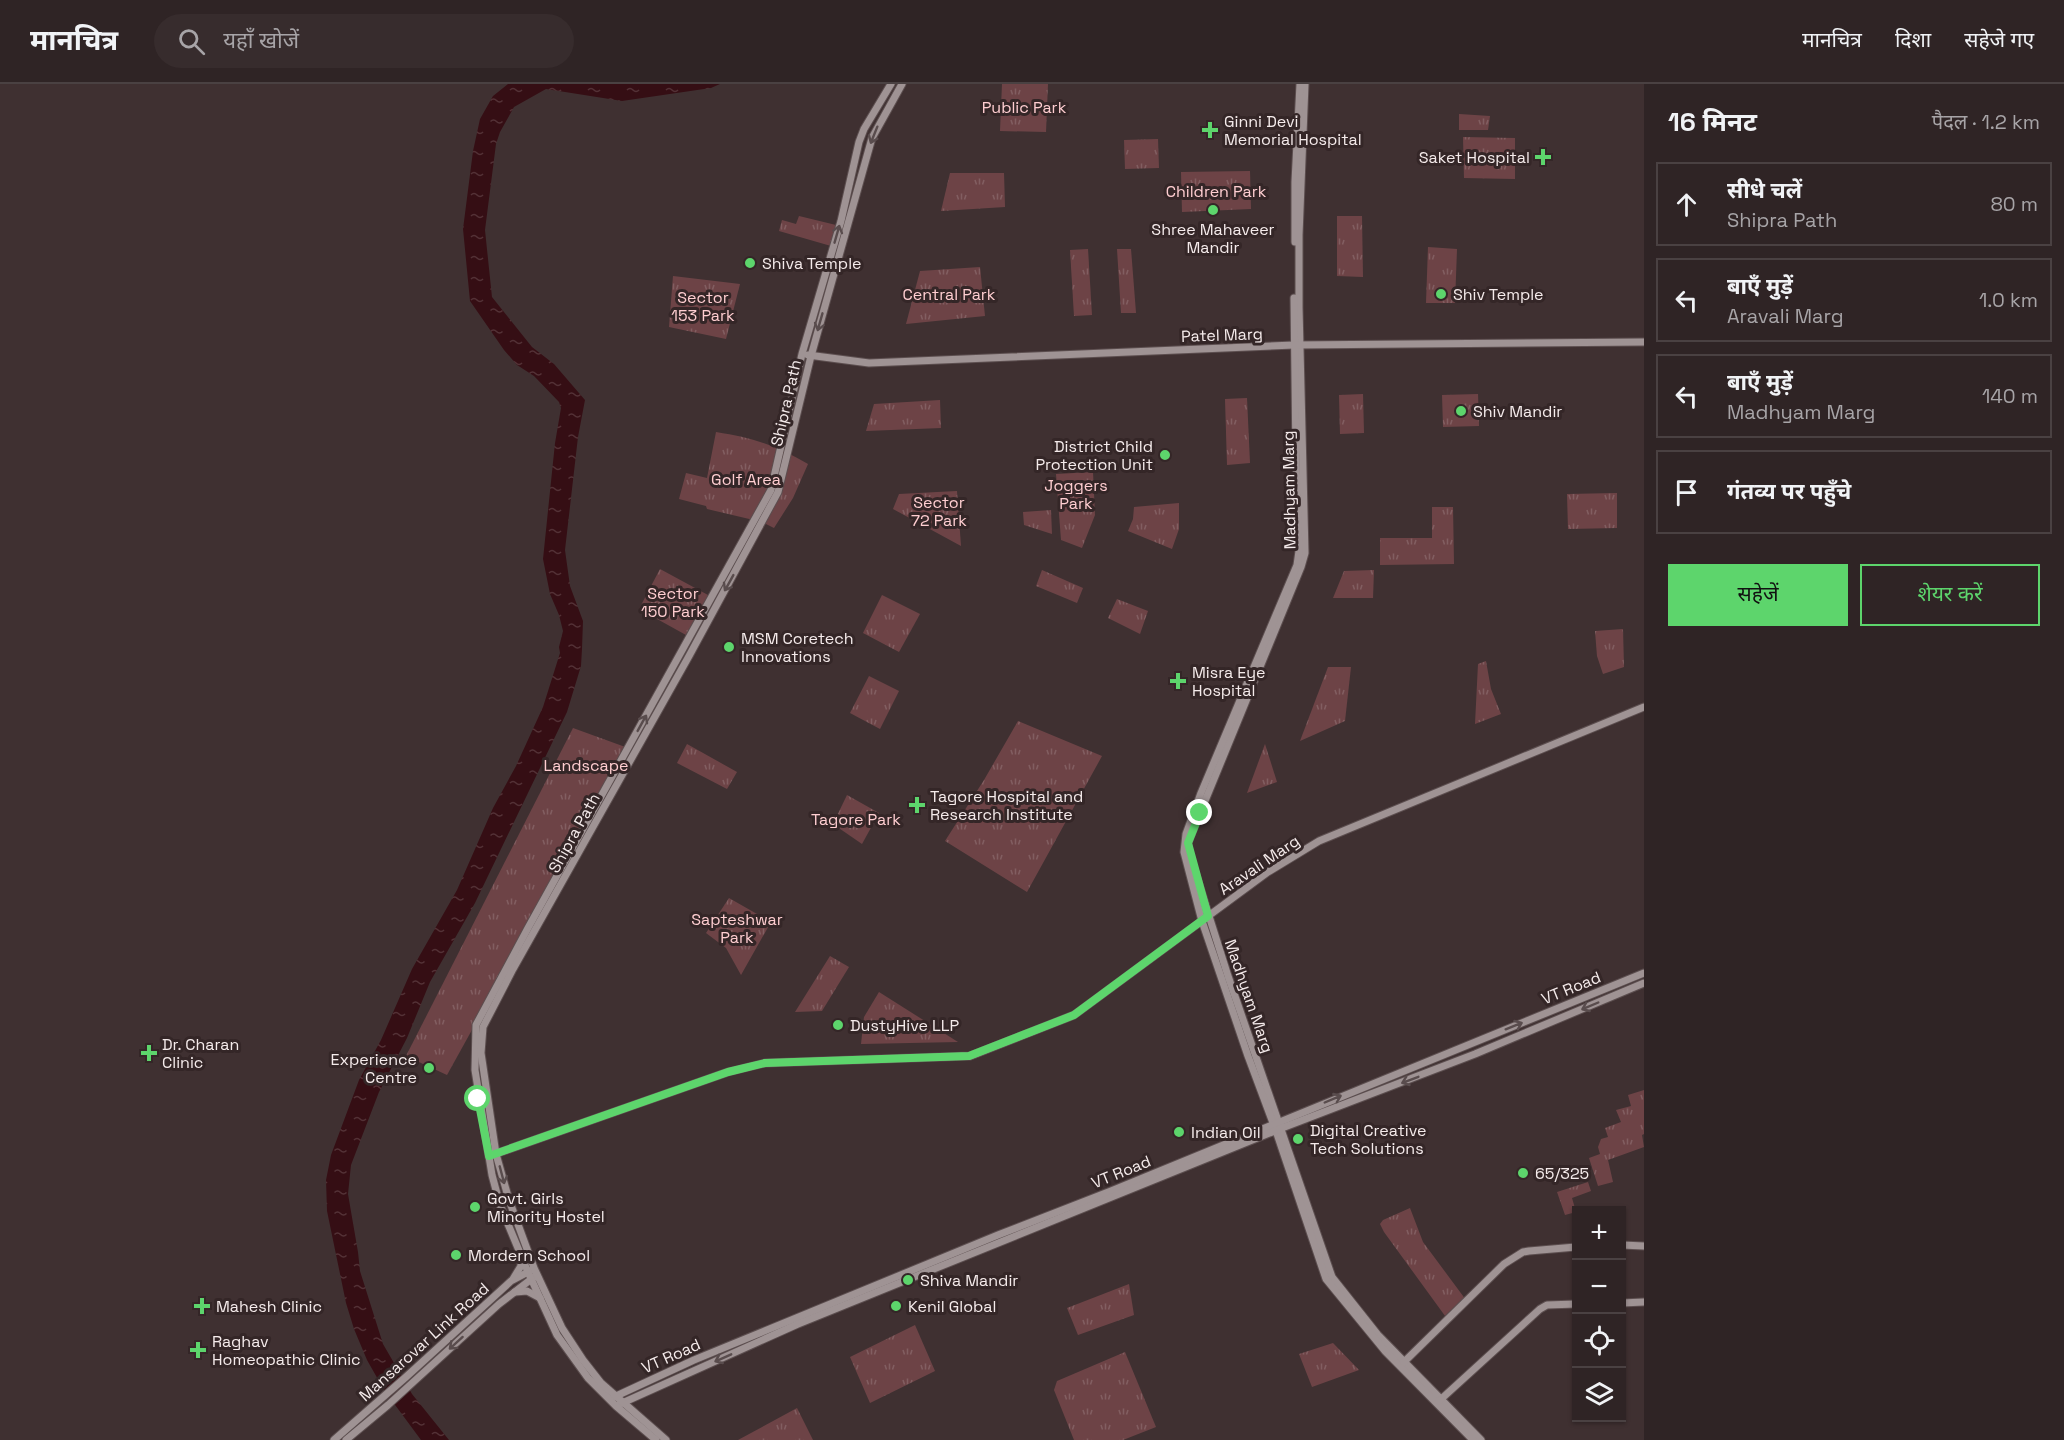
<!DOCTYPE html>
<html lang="hi">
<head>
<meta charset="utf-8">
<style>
  :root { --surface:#2f2425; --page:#372c2d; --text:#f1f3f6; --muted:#a7a4a7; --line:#4a4142; --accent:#5dd56c }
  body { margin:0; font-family:"Space Grotesk","Noto Sans Devanagari",sans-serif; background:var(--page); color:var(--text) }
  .controls { position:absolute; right:18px; bottom:18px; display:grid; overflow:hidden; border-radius:0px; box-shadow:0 2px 4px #0004 }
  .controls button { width:54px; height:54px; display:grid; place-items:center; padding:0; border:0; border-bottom:2px solid var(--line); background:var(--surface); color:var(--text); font:30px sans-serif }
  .stop { position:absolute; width:18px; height:18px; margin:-14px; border:4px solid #5dd56c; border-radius:50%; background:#fff }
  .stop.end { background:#5dd56c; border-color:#fff; box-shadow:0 2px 6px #0008 }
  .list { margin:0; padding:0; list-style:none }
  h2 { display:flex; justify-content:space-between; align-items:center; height:78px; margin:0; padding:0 24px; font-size:26px }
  h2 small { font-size:20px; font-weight:400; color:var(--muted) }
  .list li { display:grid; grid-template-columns:39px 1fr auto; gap:18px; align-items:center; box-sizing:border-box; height:84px; margin:0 12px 12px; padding:0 12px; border:2px solid var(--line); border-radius:0px }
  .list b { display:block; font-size:22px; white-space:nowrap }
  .list p { margin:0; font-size:20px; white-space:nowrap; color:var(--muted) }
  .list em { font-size:20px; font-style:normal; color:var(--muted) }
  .actions { display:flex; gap:12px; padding:18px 24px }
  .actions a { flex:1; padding:14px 0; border:2px solid var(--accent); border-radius:0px; text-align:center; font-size:21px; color:var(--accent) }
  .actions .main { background:var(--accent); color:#111 }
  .icon { flex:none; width:33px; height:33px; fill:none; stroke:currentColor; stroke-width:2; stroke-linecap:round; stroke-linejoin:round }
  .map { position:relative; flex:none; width:1644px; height:1356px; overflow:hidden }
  header { display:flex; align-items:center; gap:36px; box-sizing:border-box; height:84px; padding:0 30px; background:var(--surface); border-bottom:2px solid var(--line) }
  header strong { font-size:28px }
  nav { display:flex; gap:33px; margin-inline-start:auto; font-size:21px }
  .search { width:420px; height:54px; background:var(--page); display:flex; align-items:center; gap:15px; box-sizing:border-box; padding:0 21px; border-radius:33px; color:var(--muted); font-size:22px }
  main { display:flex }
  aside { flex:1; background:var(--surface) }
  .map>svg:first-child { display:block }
</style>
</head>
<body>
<header>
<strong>मानचित्र</strong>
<div class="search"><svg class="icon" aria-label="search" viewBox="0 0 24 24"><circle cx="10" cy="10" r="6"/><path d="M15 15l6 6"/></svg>यहाँ खोजें</div>
<nav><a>मानचित्र</a><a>दिशा</a><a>सहेजे गए</a></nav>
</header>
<main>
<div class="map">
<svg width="1644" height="1356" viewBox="0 0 1644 1356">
  <defs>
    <pattern id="park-tufts" width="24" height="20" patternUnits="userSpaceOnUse" patternTransform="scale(1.5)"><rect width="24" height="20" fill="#6d4346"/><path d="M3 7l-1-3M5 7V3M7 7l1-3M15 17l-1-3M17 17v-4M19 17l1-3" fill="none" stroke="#825e61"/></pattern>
    <pattern id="water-ripples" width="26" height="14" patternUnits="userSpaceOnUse" patternTransform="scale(1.5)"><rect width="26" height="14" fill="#350e14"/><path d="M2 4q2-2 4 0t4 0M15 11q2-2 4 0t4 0" fill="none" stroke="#533136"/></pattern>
  </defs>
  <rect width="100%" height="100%" fill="#3f3031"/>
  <g fill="url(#park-tufts)">
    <polygon points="1002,0 1048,0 1046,48 1000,47"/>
    <polygon points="1459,30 1490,32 1488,46 1459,46"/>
    <polygon points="1463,53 1515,54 1515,95 1464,94"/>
    <polygon points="1158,55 1159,84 1125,85 1124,56"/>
    <polygon points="1250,87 1251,125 1182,128 1181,88"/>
    <polygon points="950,89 1004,89 1005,123 941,127"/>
    <polygon points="799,132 836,141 831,162 779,147 782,136 796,140"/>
    <polygon points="1337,132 1362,132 1363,193 1337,192"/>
    <polygon points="1428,163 1457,165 1455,219 1426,219"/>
    <polygon points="1088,165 1092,231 1074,232 1070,166"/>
    <polygon points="1117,165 1131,165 1136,229 1121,229"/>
    <polygon points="980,183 985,232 906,240 920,187"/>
    <polygon points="673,192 740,200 726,255 669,243"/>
    <polygon points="1363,310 1364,349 1340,350 1339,311"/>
    <polygon points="1478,310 1479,342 1443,343 1442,311"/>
    <polygon points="1247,314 1250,379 1227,381 1225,315"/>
    <polygon points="940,316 941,344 866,347 874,320"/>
    <path d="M 716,348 C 753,354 776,361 808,380 L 793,414 L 774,444 L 762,438 L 707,425 L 706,422 L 679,415 L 686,389 L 707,394 Z"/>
    <polygon points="1093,388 1095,431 1082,464 1061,456 1056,390"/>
    <polygon points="957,407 961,462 893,425 899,410"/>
    <polygon points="1617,409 1617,444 1568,445 1567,410"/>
    <polygon points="1179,419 1179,445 1172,465 1128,447 1133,435 1134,423"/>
    <polygon points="1432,423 1453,423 1454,480 1380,481 1380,454 1432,454"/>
    <polygon points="1051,426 1052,450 1024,441 1023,428"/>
    <polygon points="660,485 708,511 686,551 639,525"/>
    <polygon points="1042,486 1083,504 1077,519 1036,502"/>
    <polygon points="1374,486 1373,514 1333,514 1344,487"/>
    <polygon points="882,511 920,530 899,568 863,549"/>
    <polygon points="1117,515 1148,527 1140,550 1108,534"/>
    <polygon points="1623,545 1624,583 1603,590 1597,572 1595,547"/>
    <polygon points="1486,577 1491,605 1501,630 1475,640 1478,580"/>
    <polygon points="1328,583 1351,583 1345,637 1300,657"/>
    <polygon points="869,592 899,607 880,645 850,629"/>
    <polygon points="1018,637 1102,672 1027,808 945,757 984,696"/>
    <polygon points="573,644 628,664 447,991 406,972"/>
    <polygon points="687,660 737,688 727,705 677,679"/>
    <polygon points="1265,660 1277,698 1247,709"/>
    <polygon points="847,711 879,729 862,760 833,740"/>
    <polygon points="729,814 771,838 741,891 726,864 706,849"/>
    <polygon points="830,872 849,883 822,927 795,928"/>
    <polygon points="879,908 958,958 861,960 864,933"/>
    <polygon points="1644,1006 1644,1050 1642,1051 1644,1063 1608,1076 1613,1098 1598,1102 1589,1074 1600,1070 1598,1063 1601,1055 1608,1053 1605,1044 1621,1038 1616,1026 1631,1022 1628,1011"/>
    <polygon points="1588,1098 1591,1107 1572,1114 1576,1128 1565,1131 1557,1108"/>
    <polygon points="1410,1124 1423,1158 1466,1216 1448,1236 1384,1148 1380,1140 1383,1136"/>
    <polygon points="1129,1200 1134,1231 1078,1251 1067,1224"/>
    <polygon points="915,1241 935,1287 870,1319 850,1273"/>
    <polygon points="1333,1259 1359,1286 1312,1303 1299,1270"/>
    <polygon points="1125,1268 1156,1343 1123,1356 1074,1356 1054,1306 1057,1297"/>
    <polygon points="797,1324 813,1356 738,1356"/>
  </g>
  <polygon fill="url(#water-ripples)" points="508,0 720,0 711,4 622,17 546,5 514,23 500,48 496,60 485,146 492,213 532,263 554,280 585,316 578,353 565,466 570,502 583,537 582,565 581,582 567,628 475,819 430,898 407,954 379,1008 351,1081 348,1110 358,1168 360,1187 383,1260 412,1310 449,1356 421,1356 384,1306 367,1276 354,1245 346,1219 327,1127 326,1096 331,1071 359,996 381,956 412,885 457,806 493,724 516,682 543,623 560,569 559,563 563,547 559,531 550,510 543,475 555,359 561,324 559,318 534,292 517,281 504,266 470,217 463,145 473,67 480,35 493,12"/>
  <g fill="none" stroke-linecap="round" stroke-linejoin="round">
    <g stroke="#5c4e4f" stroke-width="9">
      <g id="secondary">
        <polyline points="1305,0 1299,151 1299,223 1305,469 1301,483 1191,751 1188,759 1189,769 1228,892 1332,1193 1378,1251 1481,1356"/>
        <polyline points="1295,158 1295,98 1300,0"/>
        <polyline points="1294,214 1296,376 1299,467 1297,481 1201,709 1186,750 1184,768 1202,837 1248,972 1276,1047 1326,1195 1385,1267 1473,1356"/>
        <polyline points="808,271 869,279 1294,261 1644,258"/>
        <polyline points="492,1071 728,988 765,979 970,972 1074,931 1268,788 1319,757 1644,623"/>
        <polyline points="1622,1161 1644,1162"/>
        <polyline points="513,1195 521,1182 521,1173"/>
        <polyline points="515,1208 527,1207 540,1214"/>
        <polyline points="1622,1219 1644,1218"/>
        <polyline points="1404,1278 1504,1180 1523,1168 1529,1167 1576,1163"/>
        <polyline points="614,1313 694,1276 998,1151 1111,1107 1644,889"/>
        <polyline points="1439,1317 1540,1225 1547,1221 1576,1220"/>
        <polyline points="620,1320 798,1240 1282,1044 1475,970 1644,899"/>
        <polyline points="334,1356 406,1293 511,1197 532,1186"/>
        <polyline points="346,1356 388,1321 499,1220 534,1193"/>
        <polyline points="656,1356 616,1322 588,1294 557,1251 528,1188 500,1121 492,1091 475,986 476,941 528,844 771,406 802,270 841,137 859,58 864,45 891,0"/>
        <polyline points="666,1356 601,1299 583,1276 562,1244 534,1184 509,1116 496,1070 481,969 483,943 513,885 689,572 778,408 811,272 872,54 902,0"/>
      </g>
    </g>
    <use href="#secondary" stroke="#9f9394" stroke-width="7"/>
  </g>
  <defs><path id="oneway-shaft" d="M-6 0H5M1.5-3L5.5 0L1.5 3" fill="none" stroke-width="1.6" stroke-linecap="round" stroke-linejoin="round" transform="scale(1.5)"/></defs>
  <g stroke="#594c4d">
    <use href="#oneway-shaft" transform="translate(874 51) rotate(112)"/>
    <use href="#oneway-shaft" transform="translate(837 150) rotate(-74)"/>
    <use href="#oneway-shaft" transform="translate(820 238) rotate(106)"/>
    <use href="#oneway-shaft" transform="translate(729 499) rotate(119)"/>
    <use href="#oneway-shaft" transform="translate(642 639) rotate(-61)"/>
    <use href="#oneway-shaft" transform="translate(1590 922) rotate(157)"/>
    <use href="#oneway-shaft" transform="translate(1514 942) rotate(-22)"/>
    <use href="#oneway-shaft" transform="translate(1410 996) rotate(159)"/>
    <use href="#oneway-shaft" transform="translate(1333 1015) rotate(-23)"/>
    <use href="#oneway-shaft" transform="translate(502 1091) rotate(75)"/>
    <use href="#oneway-shaft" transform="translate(456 1259) rotate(138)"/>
    <use href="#oneway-shaft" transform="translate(723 1274) rotate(156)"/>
  </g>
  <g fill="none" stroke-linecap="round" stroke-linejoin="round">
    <polyline stroke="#5dd56c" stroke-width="8" points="478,1015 489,1072 728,988 765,979 969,972 1074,931 1208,832 1188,759 1200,729"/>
  </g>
  <g fill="#5dd56c" stroke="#342627" stroke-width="2">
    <path d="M1207 37h6v6h6v6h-6v6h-6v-6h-6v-6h6z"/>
    <path d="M1540 64h6v6h6v6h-6v6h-6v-6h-6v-6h6z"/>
    <circle cx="1213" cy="126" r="6"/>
    <circle cx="750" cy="179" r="6"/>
    <circle cx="1441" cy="210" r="6"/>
    <circle cx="1461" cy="327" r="6"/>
    <circle cx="1165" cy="371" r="6"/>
    <circle cx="729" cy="563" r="6"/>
    <path d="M1175 588h6v6h6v6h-6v6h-6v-6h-6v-6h6z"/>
    <path d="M914 712h6v6h6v6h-6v6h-6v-6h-6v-6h6z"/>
    <circle cx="838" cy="941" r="6"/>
    <path d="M146 960h6v6h6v6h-6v6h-6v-6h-6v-6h6z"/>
    <circle cx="429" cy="984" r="6"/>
    <circle cx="1179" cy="1048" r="6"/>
    <circle cx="1298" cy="1055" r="6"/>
    <circle cx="1523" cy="1089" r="6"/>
    <circle cx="475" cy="1123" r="6"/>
    <circle cx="456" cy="1171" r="6"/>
    <circle cx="908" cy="1196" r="6"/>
    <path d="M199 1213h6v6h6v6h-6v6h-6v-6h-6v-6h6z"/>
    <circle cx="896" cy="1222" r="6"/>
    <path d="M195 1257h6v6h6v6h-6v6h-6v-6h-6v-6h6z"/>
  </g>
  <g text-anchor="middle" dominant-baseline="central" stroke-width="6" stroke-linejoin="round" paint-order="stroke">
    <g font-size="16" fill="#ffced1" stroke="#342627">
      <text x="1024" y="23">Public Park</text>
      <text x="1216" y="107">Children Park</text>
      <text x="949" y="210">Central Park</text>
      <text x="703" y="213">Sector<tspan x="703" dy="18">153 Park</tspan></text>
      <text x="746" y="395">Golf Area</text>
      <text x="1076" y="401">Joggers<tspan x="1076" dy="18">Park</tspan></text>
      <text x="939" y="418">Sector<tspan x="939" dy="18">72 Park</tspan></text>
      <text x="673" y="509">Sector<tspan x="673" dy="18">150 Park</tspan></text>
      <text x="586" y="681">Landscape</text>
      <text x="856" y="735">Tagore Park</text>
      <text x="737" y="835">Sapteshwar<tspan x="737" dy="18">Park</tspan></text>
    </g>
    <g font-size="16" fill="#f5ebeb" stroke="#342627" text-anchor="start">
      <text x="1224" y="37">Ginni Devi<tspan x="1224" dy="18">Memorial Hospital</tspan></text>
      <text x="1530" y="73" text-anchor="end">Saket Hospital</text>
      <text x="1213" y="145" text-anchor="middle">Shree Mahaveer<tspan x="1213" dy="18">Mandir</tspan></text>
      <text x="762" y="179">Shiva Temple</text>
      <text x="1453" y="210">Shiv Temple</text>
      <text x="1473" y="327">Shiv Mandir</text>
      <text x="1153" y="362" text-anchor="end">District Child<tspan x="1153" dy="18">Protection Unit</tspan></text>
      <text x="741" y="554">MSM Coretech<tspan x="741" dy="18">Innovations</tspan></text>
      <text x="1192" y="588">Misra Eye<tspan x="1192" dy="18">Hospital</tspan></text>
      <text x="930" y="712">Tagore Hospital and<tspan x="930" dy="18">Research Institute</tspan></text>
      <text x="850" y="941">DustyHive LLP</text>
      <text x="162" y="960">Dr. Charan<tspan x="162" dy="18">Clinic</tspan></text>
      <text x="417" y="975" text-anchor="end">Experience<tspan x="417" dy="18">Centre</tspan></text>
      <text x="1310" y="1046">Digital Creative<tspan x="1310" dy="18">Tech Solutions</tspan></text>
      <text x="1191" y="1048">Indian Oil</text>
      <text x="1535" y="1089">65/325</text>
      <text x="487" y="1114">Govt. Girls<tspan x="487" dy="18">Minority Hostel</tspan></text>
      <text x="468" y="1171">Mordern School</text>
      <text x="920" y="1196">Shiva Mandir</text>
      <text x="216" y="1222">Mahesh Clinic</text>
      <text x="908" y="1222">Kenil Global</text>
      <text x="212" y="1257">Raghav<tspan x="212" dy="18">Homeopathic Clinic</tspan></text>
    </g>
    <g font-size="16" fill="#f5ebeb" stroke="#342627">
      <text transform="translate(1222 251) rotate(-2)">Patel Marg</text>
      <text transform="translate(786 319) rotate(-77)">Shipra Path</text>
      <text transform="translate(1289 406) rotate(-91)">Madhyam Marg</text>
      <text transform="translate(574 749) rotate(-61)">Shipra Path</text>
      <text transform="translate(1259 781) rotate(-34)">Aravali Marg</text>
      <text transform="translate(1571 904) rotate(-22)">VT Road</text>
      <text transform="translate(1249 912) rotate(71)">Madhyam Marg</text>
      <text transform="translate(1121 1088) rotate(-22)">VT Road</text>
      <text transform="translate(424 1258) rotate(-42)">Mansarovar Link Road</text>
      <text transform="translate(671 1272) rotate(-24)">VT Road</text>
    </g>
  </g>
</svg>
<div class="controls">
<button>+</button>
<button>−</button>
<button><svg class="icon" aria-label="locate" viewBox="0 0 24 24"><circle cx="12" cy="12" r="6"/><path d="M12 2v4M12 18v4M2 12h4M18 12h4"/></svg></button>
<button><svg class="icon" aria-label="layers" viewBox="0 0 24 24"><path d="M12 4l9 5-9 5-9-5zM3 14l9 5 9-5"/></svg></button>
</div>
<div class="stop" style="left:478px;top:1015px"></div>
<div class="stop end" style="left:1200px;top:729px"></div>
</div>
<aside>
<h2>16 मिनट<small>पैदल · 1.2 km</small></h2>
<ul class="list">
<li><svg class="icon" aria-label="ahead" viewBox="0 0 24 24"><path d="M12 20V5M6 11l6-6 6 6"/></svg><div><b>सीधे चलें</b><p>Shipra Path</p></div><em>80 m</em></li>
<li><svg class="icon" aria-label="left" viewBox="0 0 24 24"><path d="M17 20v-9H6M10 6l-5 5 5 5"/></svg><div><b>बाएँ मुड़ें</b><p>Aravali Marg</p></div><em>1.0 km</em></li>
<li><svg class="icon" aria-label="left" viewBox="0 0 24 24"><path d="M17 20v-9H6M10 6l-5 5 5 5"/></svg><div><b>बाएँ मुड़ें</b><p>Madhyam Marg</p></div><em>140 m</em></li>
<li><svg class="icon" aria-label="arrive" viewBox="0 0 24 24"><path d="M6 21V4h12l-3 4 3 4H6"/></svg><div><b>गंतव्य पर पहुँचे</b></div></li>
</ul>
<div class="actions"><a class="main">सहेजें</a><a>शेयर करें</a></div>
</aside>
</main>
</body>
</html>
